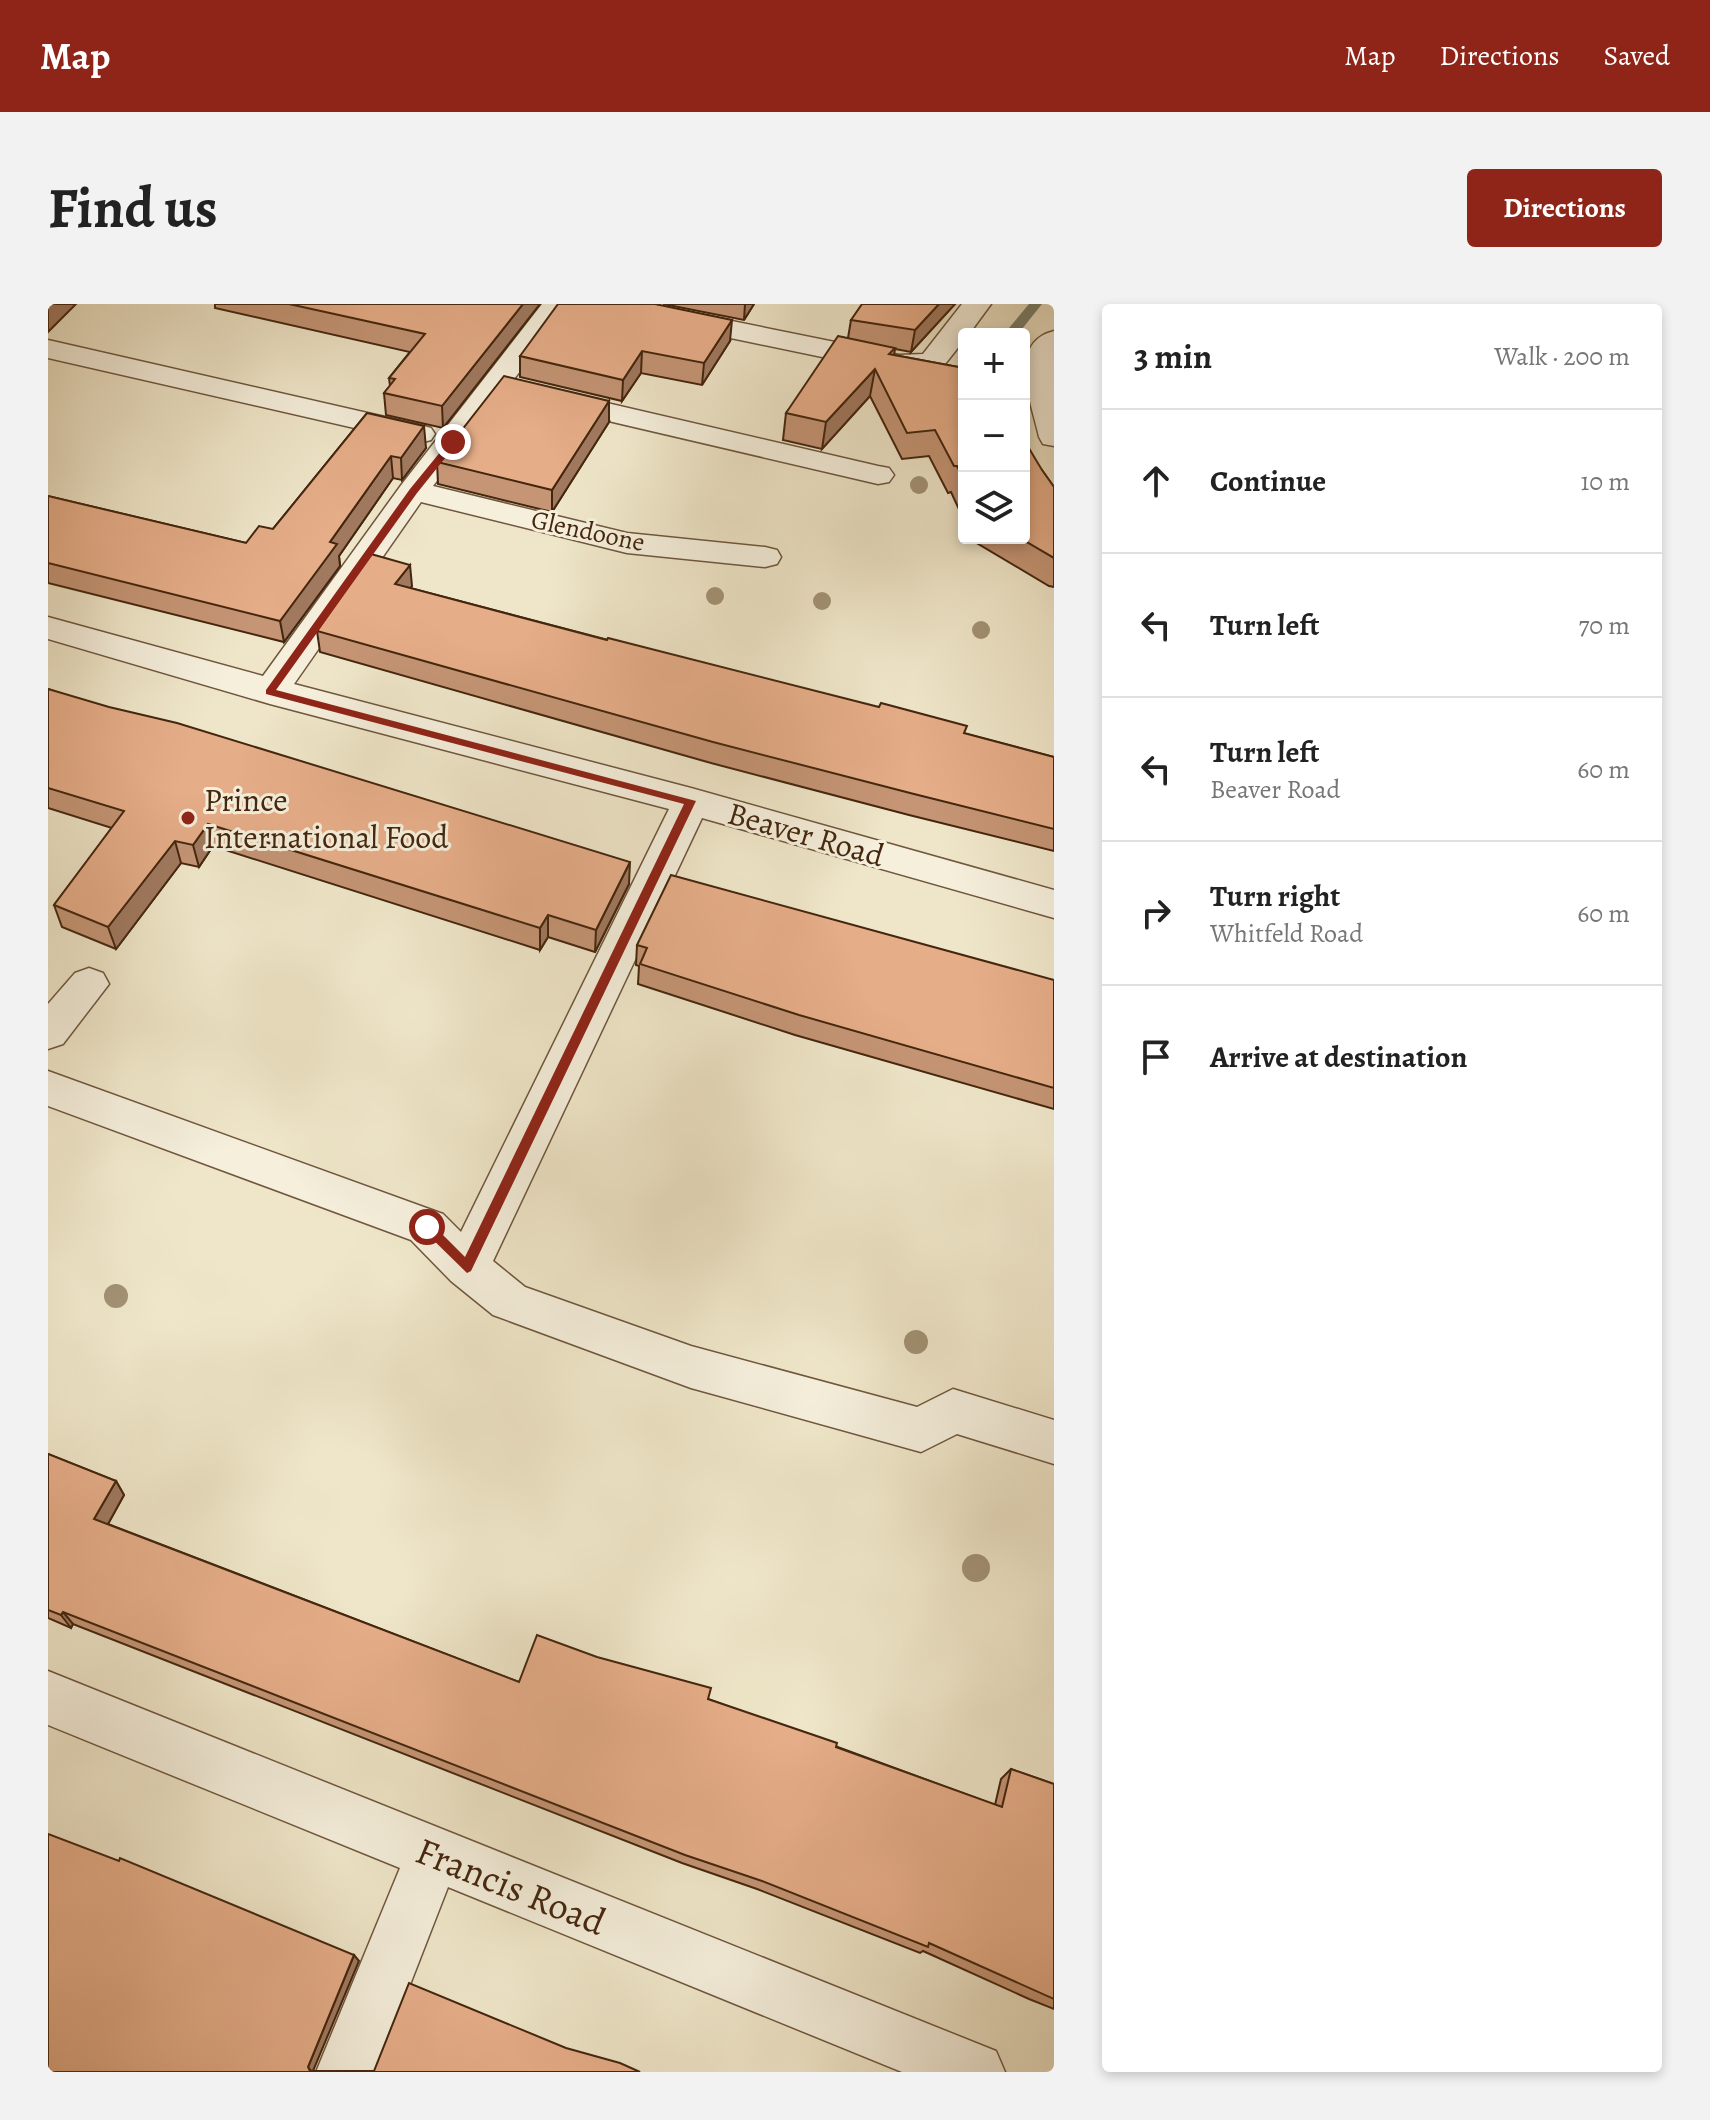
<!DOCTYPE html>
<html lang="en">
<head>
<meta charset="utf-8">
<style>
  :root { --surface:#fff; --page:#f2f2f2; --text:#222; --muted:#767676; --line:#e0e0e0; --accent:#8f2418 }
  body { margin:0; font-family:Alegreya,serif; background:var(--page); color:var(--text) }
  .controls { position:absolute; right:24px; top:24px; display:grid; overflow:hidden; border-radius:8px; box-shadow:0 4px 12px #0003 }
  .controls button { width:72px; height:72px; display:grid; place-items:center; padding:0; border:0; border-bottom:2px solid var(--line); background:var(--surface); color:var(--text); font:40px sans-serif }
  .stop { position:absolute; width:24px; height:24px; margin:-18px; border:6px solid #8f2418; border-radius:50%; background:#fff }
  .stop.end { background:#8f2418; border-color:#fff; box-shadow:0 2px 8px #0008 }
  .list { margin:0; padding:0; list-style:none }
  h2 { display:flex; justify-content:space-between; align-items:center; height:104px; margin:0; padding:0 32px; font-size:34px }
  h2 small { font-size:26px; font-weight:400; color:var(--muted) }
  .list li { display:grid; grid-template-columns:52px 1fr auto; gap:24px; align-items:center; box-sizing:border-box; height:144px; padding:0 32px; border-top:2px solid var(--line) }
  .list b { display:block; font-size:30px; white-space:nowrap }
  .list p { margin:0; font-size:26px; white-space:nowrap; color:var(--muted) }
  .list em { font-size:26px; font-style:normal; color:var(--muted) }
  .icon { flex:none; width:44px; height:44px; fill:none; stroke:currentColor; stroke-width:2; stroke-linecap:round; stroke-linejoin:round }
  .map { position:relative; flex:none; width:1006px; height:1768px; overflow:hidden; border-radius:8px }
  header { display:flex; align-items:center; gap:48px; box-sizing:border-box; height:112px; padding:0 40px; background:var(--accent); color:#fff }
  header strong { font-size:38px }
  nav { display:flex; gap:44px; margin-inline-start:auto; font-size:28px }
  .intro { display:flex; align-items:center; justify-content:space-between; box-sizing:border-box; height:192px; padding:0 48px }
  h1 { margin:0; font-size:56px }
  .button { padding:20px 36px; border-radius:8px; background:var(--accent); color:#fff; font-size:28px; font-weight:700 }
  main { display:flex; gap:48px; padding:0 48px }
  aside { flex:1; background:var(--surface); border-radius:8px; box-shadow:0 4px 12px #0003 }
  .map>svg:first-child { display:block }
</style>
</head>
<body>
<header>
<strong>Map</strong>
<nav><a>Map</a><a>Directions</a><a>Saved</a></nav>
</header>
<div class="intro"><h1>Find us</h1><a class="button">Directions</a></div>
<main>
<div class="map">
<svg width="1006" height="1768" viewBox="0 0 1006 1768">
  <rect width="100%" height="100%" fill="#efe6c9"/>
  <filter id="stains"><feTurbulence type="fractalNoise" baseFrequency=".0025" numOctaves="4"/><feColorMatrix values="0 0 0 0 .2 0 0 0 0 .09 0 0 0 0 .02 0 0 0 .5 -.17"/></filter>
  <radialGradient id="worn" r=".72"><stop offset=".6" stop-color="#630" stop-opacity="0"/><stop offset="1" stop-color="#630" stop-opacity=".3"/></radialGradient>
  <g fill="none" stroke-linecap="round" stroke-linejoin="round">
    <polygon fill="#78826f" fill-rule="evenodd" points="981,0 994,0 970,30 956,30"/>
    <g stroke="#6f563d" stroke-width="3">
      <g id="minor">
        <polygon points="494,0 523,0 385,182 579,229 717,243 729,246 733,253 729,260 717,263 579,249 373,198 246,380 643,484 1006,586 1006,614 654,514 445,957 477,983 643,1042 869,1103 905,1085 1006,1116 1006,1160 909,1130 873,1148 643,1084 445,1011 403,977 363,936 0,802 0,767 395,910 413,928 621,505 222,400 0,335 0,313 215,372 354,180"/>
        <polygon points="544,0 600,0 851,51 875,50 914,0 943,0 921,30 916,30 916,36 894,64 851,69 558,8 548,6"/>
        <path d="M 1006,27 L 1006,142 L 995,140 L 991,133 C 984,100 958,39 1006,27 Z"/>
        <polygon points="0,36 372,121 383,124 387,130 383,136 372,139 0,54"/>
        <polygon points="503,86 830,162 841,164 846,171 841,178 830,180 492,101 488,95 492,89"/>
        <polygon points="41,664 55,669 61,680 15,740 0,745 0,700 27,669"/>
        <polygon points="0,1367 948,1747 957,1768 854,1768 400,1583 328,1768 268,1768 352,1564 0,1421"/>
      </g>
    </g>
    <use href="#minor" fill="#f5efdc" fill-rule="evenodd"/>
  </g>
  <g fill="#a29274">
    <circle cx="871" cy="181" r="9"/>
    <circle cx="667" cy="292" r="9"/>
    <circle cx="774" cy="297" r="9"/>
    <circle cx="933" cy="326" r="9"/>
    <circle cx="68" cy="992" r="12"/>
    <circle cx="868" cy="1038" r="12"/>
    <circle cx="928" cy="1264" r="14"/>
  </g>
  <g fill="#c59575" stroke="#44260e" stroke-width="2">
    <polygon points="167,0 492,0 395,124 338,111 336,89 342,82 341,74 362,48 167,4"/>
    <polygon points="615,0 706,0 696,16"/>
    <polygon points="907,0 863,48 847,45 846,51 916,64 916,216 903,188 900,189 881,152 854,155 822,92 774,145 735,136 738,109 800,34 803,16"/>
    <polygon points="682,37 654,81 593,69 574,97 472,73 472,52"/>
    <polygon points="319,109 378,144 354,176 345,174 291,252 292,262 236,338 0,279 0,192 198,239 225,225"/>
    <polygon points="561,118 504,208 390,180 389,158"/>
    <polygon points="994,166 1006,183 1006,283 1001,282 927,238 925,234 976,234"/>
    <polygon points="364,282 362,284 1006,453 1006,547 861,511 663,459 272,348 269,327"/>
    <polygon points="0,385 581,580 547,648 500,633 492,646 165,542 151,563 133,559 68,645 14,623 6,601 64,524 0,504"/>
    <polygon points="589,641 1006,676 1006,805 747,731 590,680 591,662 588,661"/>
    <polygon points="0,1150 68,1177 76,1191 60,1220 471,1378 660,1395 947,1501 953,1475 963,1465 1006,1480 1006,1705 981,1695 875,1647 872,1649 709,1585 634,1559 25,1320 23,1324 0,1314"/>
  </g>
  <g fill="#a0795f" stroke="#44260e" stroke-width="2">
    <polygon points="1,0 28,0 0,28 0,1"/>
    <polygon points="475,0 492,0 395,124 394,102"/>
    <polygon points="697,0 706,0 696,16"/>
    <polygon points="891,0 907,0 863,48 867,26"/>
    <polygon points="684,16 682,37 654,81 656,59"/>
    <polygon points="594,47 593,69 574,97 575,76"/>
    <polygon points="827,65 822,92 774,145 778,118"/>
    <polygon points="561,97 561,118 504,208 504,186"/>
    <polygon points="376,122 378,144 354,176 353,154"/>
    <polygon points="343,152 345,174 291,252 292,262 236,338 232,317 282,238"/>
    <polygon points="362,261 364,282 349,302 347,280"/>
    <polygon points="160,520 165,542 151,563 145,541"/>
    <polygon points="127,537 133,559 68,645 60,623"/>
    <polygon points="582,558 581,580 547,648 548,626"/>
    <polygon points="500,611 500,633 492,646 492,624"/>
    <polygon points="68,1177 76,1191 55,1229 46,1215"/>
    <polygon points="15,1308 25,1320 23,1324 13,1311"/>
    <polygon points="306,1651 311,1657 265,1767 264,1768 260,1763"/>
  </g>
  <g fill="#e5ad88" stroke="#44260e" stroke-width="2">
    <polygon points="241,0 475,0 394,102 336,89 347,75 341,74 377,30"/>
    <polygon points="510,0 607,0 684,16 656,59 594,47 575,76 472,52"/>
    <polygon points="814,0 891,0 867,26 803,16"/>
    <polygon points="790,32 847,44 841,50 916,64 916,176 909,162 906,162 887,126 859,129 827,65 778,118 738,109"/>
    <polygon points="456,72 561,97 504,186 389,158"/>
    <polygon points="319,109 376,122 353,154 343,152 282,238 289,240 232,317 0,259 0,192 198,239 211,222 225,225"/>
    <polygon points="976,136 994,166 1006,183 1006,254 972,234 976,234"/>
    <polygon points="323,250 362,261 347,280 559,336 560,334 831,403 833,399 919,422 916,429 1006,453 1006,525 866,490 665,438 269,327"/>
    <polygon points="0,385 61,403 129,419 582,558 548,626 500,611 492,624 160,520 145,541 127,537 60,623 6,601 76,507 0,484"/>
    <polygon points="623,571 1006,676 1006,784 751,711 592,660 599,644 589,641"/>
    <polygon points="0,1150 68,1177 46,1215 471,1378 489,1331 549,1353 663,1384 660,1395 789,1439 788,1443 954,1503 963,1465 1006,1480 1006,1695 881,1639 880,1643 714,1577 637,1551 15,1308 13,1311 0,1306"/>
    <polygon points="0,1530 71,1557 72,1554 306,1651 260,1763 262,1767 326,1767 361,1679 518,1744 572,1759 592,1768 0,1768"/>
  </g>
  <polygon fill="#8f2418" points="402,136 410,138 369,189 228,386 648,497 423,967 419,969 372,923 374,919 383,919 417,953 636,500 218,390 218,386 362,185"/>
  <circle fill="#8f2418" stroke="#f5efdc" stroke-width="3" cx="140" cy="514" r="8"/>
  <g text-anchor="middle" dominant-baseline="central" stroke-width="6" stroke-linejoin="round" paint-order="stroke">
    <g font-size="26" fill="#44260e" stroke="#f5efdc">
      <text transform="translate(540 227) rotate(12)">Glendoone</text>
    </g>
    <g font-size="32" fill="#44260e" stroke="#f5efdc" text-anchor="start">
      <text x="156" y="496">Prince<tspan x="156" dy="37">International Food</tspan></text>
    </g>
    <g font-size="32" fill="#44260e" stroke="#f5efdc">
      <text transform="translate(758 530) rotate(16)">Beaver Road</text>
    </g>
    <g font-size="38" fill="#44260e" stroke="#f5efdc">
      <text transform="translate(463 1582) rotate(22)">Francis Road</text>
    </g>
  </g>
  <rect width="100%" height="100%" filter="url(#stains)"/>
  <rect width="100%" height="100%" fill="url(#worn)"/>
</svg>
<div class="controls">
<button>+</button>
<button>−</button>
<button><svg class="icon" aria-label="layers" viewBox="0 0 24 24"><path d="M12 4l9 5-9 5-9-5zM3 14l9 5 9-5"/></svg></button>
</div>
<div class="stop" style="left:379px;top:923px"></div>
<div class="stop end" style="left:405px;top:138px"></div>
</div>
<aside>
<h2>3 min<small>Walk · 200 m</small></h2>
<ul class="list">
<li><svg class="icon" aria-label="ahead" viewBox="0 0 24 24"><path d="M12 20V5M6 11l6-6 6 6"/></svg><div><b>Continue</b></div><em>10 m</em></li>
<li><svg class="icon" aria-label="left" viewBox="0 0 24 24"><path d="M17 20v-9H6M10 6l-5 5 5 5"/></svg><div><b>Turn left</b></div><em>70 m</em></li>
<li><svg class="icon" aria-label="left" viewBox="0 0 24 24"><path d="M17 20v-9H6M10 6l-5 5 5 5"/></svg><div><b>Turn left</b><p>Beaver Road</p></div><em>60 m</em></li>
<li><svg class="icon" aria-label="right" viewBox="0 0 24 24"><path d="M7 20v-9h11M14 6l5 5-5 5"/></svg><div><b>Turn right</b><p>Whitfeld Road</p></div><em>60 m</em></li>
<li><svg class="icon" aria-label="arrive" viewBox="0 0 24 24"><path d="M6 21V4h12l-3 4 3 4H6"/></svg><div><b>Arrive at destination</b></div></li>
</ul>
</aside>
</main>
</body>
</html>
